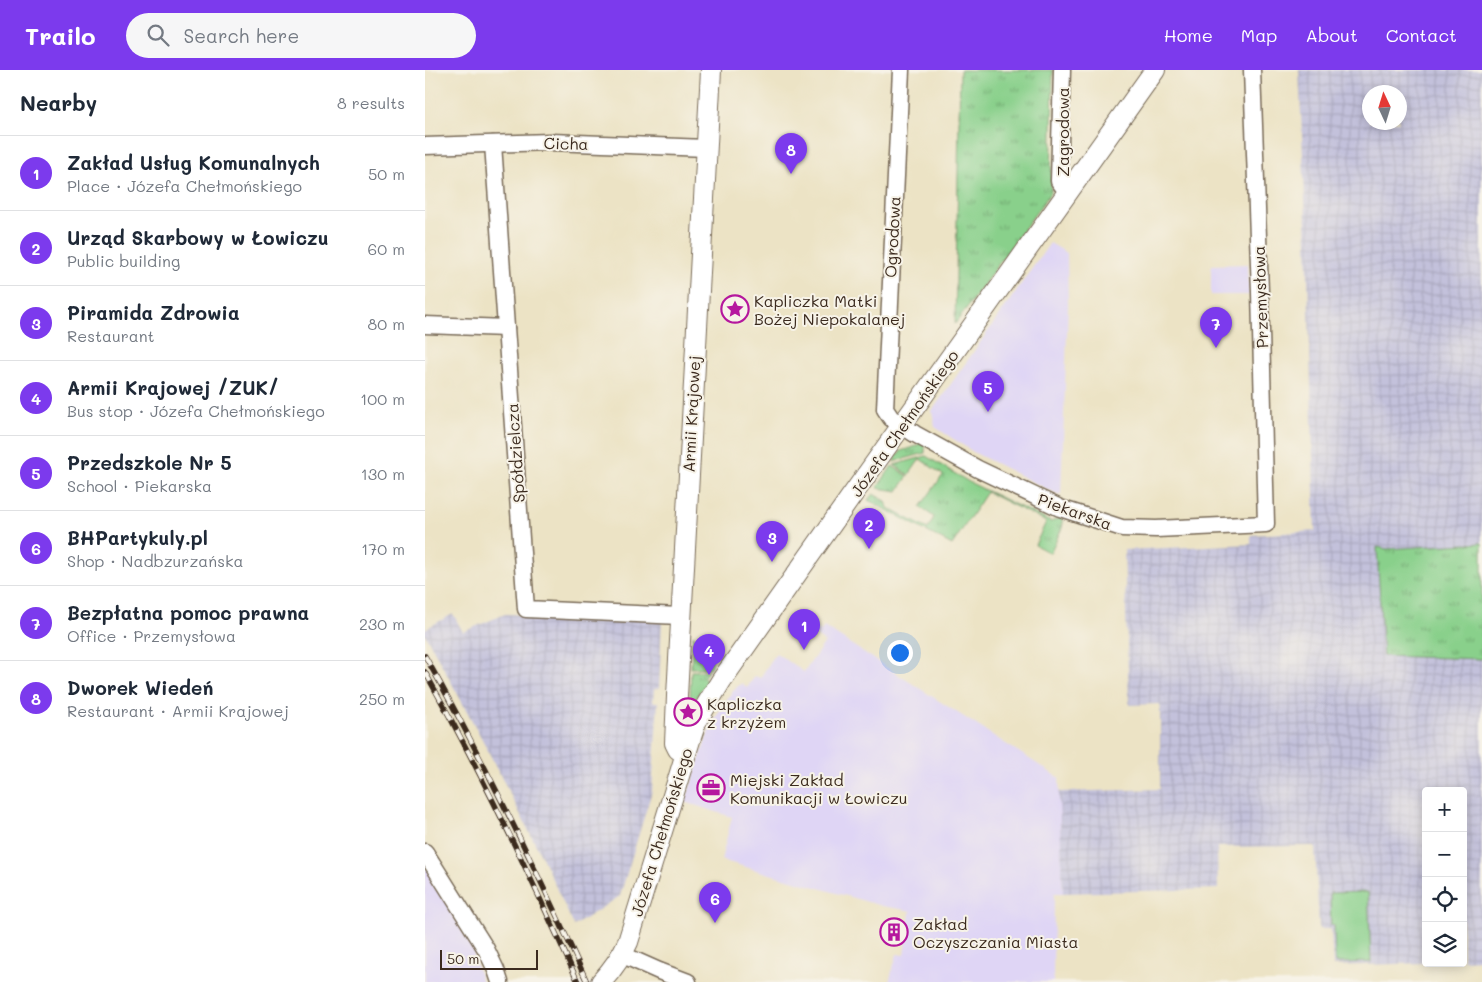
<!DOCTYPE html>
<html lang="en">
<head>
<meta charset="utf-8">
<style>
  :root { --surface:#fff; --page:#f6f6f7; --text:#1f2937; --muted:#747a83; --line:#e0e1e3; --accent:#7c3aed }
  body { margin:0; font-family:Mali,sans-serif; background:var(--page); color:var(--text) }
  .controls { position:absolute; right:15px; bottom:15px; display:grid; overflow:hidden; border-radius:5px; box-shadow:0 2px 12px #0003 }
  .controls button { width:45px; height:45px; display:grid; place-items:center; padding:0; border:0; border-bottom:1px solid var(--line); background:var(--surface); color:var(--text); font:25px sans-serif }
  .compass { position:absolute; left:937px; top:15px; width:45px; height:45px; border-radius:50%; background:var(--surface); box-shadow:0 2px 12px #0003; rotate:356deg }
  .scale { position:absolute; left:15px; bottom:12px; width:98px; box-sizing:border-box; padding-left:5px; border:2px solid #3b2a1e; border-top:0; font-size:14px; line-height:18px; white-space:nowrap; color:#3b2a1e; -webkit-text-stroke:4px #f7f3e8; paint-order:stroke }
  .you { position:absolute; left:474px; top:582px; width:18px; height:18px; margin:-12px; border:4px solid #fff; border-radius:50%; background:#1a73e8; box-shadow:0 0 0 8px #1a73e833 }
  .badge { display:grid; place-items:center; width:32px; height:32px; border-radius:50%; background:var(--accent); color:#fff; font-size:16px; font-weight:700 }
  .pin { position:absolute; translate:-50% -41px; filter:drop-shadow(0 1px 2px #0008) }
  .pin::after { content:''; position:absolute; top:26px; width:18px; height:15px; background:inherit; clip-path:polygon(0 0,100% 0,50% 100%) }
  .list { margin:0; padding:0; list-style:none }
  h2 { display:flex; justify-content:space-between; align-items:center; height:65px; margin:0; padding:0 20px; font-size:21px }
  h2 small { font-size:16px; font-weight:400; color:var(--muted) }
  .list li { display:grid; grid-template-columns:32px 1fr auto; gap:15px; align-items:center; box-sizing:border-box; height:75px; padding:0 20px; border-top:1px solid var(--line) }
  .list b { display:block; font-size:19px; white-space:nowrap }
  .list p { margin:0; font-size:16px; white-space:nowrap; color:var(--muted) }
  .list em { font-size:16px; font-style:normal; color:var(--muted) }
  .icon { flex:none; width:28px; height:28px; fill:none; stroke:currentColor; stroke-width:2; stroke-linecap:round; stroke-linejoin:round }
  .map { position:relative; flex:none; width:1057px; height:912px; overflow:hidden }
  header { display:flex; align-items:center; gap:30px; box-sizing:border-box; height:70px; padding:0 25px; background:var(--accent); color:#fff }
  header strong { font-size:24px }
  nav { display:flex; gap:28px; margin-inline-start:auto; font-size:18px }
  .search { width:350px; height:45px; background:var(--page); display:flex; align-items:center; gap:12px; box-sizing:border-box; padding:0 18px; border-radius:28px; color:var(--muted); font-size:19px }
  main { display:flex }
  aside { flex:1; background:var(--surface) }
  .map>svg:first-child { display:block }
</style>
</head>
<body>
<header>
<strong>Trailo</strong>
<div class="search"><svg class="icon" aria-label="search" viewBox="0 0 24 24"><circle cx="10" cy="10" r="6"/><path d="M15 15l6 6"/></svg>Search here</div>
<nav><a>Home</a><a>Map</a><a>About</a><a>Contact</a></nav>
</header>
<main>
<aside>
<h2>Nearby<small>8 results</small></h2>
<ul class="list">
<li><span class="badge">1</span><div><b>Zakład Usług Komunalnych</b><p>Place · Józefa Chełmońskiego</p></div><em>50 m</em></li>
<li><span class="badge">2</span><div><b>Urząd Skarbowy w Łowiczu</b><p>Public building</p></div><em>60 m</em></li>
<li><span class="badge">3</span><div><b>Piramida Zdrowia</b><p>Restaurant</p></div><em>80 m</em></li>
<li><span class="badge">4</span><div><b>Armii Krajowej /ZUK/</b><p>Bus stop · Józefa Chełmońskiego</p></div><em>100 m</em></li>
<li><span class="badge">5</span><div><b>Przedszkole Nr 5</b><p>School · Piekarska</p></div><em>130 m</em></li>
<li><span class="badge">6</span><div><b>BHPartykuly.pl</b><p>Shop · Nadbzurzańska</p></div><em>170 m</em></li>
<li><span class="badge">7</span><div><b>Bezpłatna pomoc prawna</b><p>Office · Przemysłowa</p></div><em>230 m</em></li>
<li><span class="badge">8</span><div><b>Dworek Wiedeń</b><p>Restaurant · Armii Krajowej</p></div><em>250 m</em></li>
</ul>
</aside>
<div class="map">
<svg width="1057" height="912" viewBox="0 0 1057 912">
  <defs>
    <pattern id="industrial-grid" width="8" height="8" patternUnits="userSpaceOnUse" patternTransform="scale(1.25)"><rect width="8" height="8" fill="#c3c1db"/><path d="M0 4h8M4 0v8" fill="none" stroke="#a8a6bc"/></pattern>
    <pattern id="grass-tufts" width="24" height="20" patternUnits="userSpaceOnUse" patternTransform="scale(1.25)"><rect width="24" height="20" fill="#89d08b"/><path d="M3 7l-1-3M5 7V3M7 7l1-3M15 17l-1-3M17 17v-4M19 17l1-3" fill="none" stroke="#71a971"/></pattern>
  </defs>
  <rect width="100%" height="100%" fill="#f7f3e8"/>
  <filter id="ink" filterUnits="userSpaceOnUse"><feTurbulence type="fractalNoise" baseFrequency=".02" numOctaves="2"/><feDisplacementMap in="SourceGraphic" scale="10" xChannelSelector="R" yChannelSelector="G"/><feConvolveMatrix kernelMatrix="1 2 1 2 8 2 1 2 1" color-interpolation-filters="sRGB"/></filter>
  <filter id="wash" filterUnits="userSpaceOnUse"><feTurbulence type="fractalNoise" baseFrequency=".0096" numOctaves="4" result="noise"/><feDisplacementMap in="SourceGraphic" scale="20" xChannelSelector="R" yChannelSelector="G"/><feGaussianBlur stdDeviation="1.12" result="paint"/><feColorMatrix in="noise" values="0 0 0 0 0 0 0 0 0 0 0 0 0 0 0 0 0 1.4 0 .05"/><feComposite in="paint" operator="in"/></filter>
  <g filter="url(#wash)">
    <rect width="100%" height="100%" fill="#ece3c5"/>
    <g fill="#dfd5f5">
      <polygon points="625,173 642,183 643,235 636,424 632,424 550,383 510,357 507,341"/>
      <polygon points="823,194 824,225 786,225 786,195"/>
      <polygon points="376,548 396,561 399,557 634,708 638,823 629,823 628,912 464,912 472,884 479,885 485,843 487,841 457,836 296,790 307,747 260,732 286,655 308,620 317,613 322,618 330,606 335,608 351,583 379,602 400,572 380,558 376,564 369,558"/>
      <polygon points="0,797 8,804 52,883 48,887 57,912 0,912"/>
    </g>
    <g fill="url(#industrial-grid)" fill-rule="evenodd">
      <path d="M 874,0 L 1057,0 L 1057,474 L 962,479 L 953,477 L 958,586 L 1057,589 L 1057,889 L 1038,890 L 1038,721 L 1001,721 L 1001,893 L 908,896 L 906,859 L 894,859 L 890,776 L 792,777 L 793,819 L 638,823 L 634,722 L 735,719 L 735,634 L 704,635 L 699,480 L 826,474 L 826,465 L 890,461 L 882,174 ZM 944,22 L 974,22 L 974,52 L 944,52 Z"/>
      <polygon points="28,544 38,562 80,544 237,549 234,618 229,619 228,632 233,632 227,721 195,826 149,856 115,783 57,669 0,564 0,559"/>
    </g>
    <g fill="url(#grass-tufts)" stroke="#627d54">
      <polygon points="535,0 628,0 626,122 530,254"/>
      <polygon points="494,373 500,376 500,383 468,392 476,381 492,376"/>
      <polygon points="501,386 544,412 626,452 636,447 638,453 637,458 625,483 610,475 621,452 562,422 527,475 443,430 448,424 461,431 463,438 503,459 509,447 495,437 518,405 495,389 484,405 469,395"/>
      <polygon points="467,396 483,406 473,421 452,418"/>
      <polygon points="1057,473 1057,589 958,586 952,477 962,479"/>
      <polygon points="268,565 288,591 285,598 266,598"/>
      <polygon points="266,601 283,601 278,608 282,611 268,632 265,630"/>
    </g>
    <polygon fill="#89d08b" stroke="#627d54" points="943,822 946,892 910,893 909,855 906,855 905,823"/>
  </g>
  <g filter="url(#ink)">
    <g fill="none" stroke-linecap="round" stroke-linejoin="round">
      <g stroke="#796b58" stroke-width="19">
        <g id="minor">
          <polyline points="476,0 460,339 466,348 490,364 553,399 635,438 697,458 731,459 841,454 835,222 827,0"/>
          <polyline points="637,0 634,111 643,123"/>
          <polyline points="68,74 101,539 255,546"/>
          <polyline points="0,76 126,72 281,78"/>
          <polyline points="0,255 81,258"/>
          <polyline points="0,782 61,879 71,900 75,912"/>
          <polyline points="198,885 234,901 263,912"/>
        </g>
      </g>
      <g stroke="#796b58" stroke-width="22">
        <g id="tertiary">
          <polyline points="260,684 253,679 250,673 252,626 286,0"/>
          <path d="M 176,912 C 187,900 196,888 203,872 L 266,667 L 271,652 L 296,611 L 440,407 L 730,0"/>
        </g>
      </g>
      <use href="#minor" stroke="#fff" stroke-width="16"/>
      <use href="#tertiary" stroke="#fff" stroke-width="20"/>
      <g stroke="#3b2a1e" stroke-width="5.5">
        <g id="rail">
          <path d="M 0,586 C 60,692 112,801 162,912"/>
          <path d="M 0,602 C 57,703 106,807 153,912"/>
        </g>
      </g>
      <use href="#rail" stroke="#f7f3e8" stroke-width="4" stroke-dasharray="11" stroke-linecap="butt"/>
    </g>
  </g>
  <defs>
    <g id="sight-ring" transform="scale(1.4375)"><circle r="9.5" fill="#f7f3e8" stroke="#b5179e" stroke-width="1.5"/><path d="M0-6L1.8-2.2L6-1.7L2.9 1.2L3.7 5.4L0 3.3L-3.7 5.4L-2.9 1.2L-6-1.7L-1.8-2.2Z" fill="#b5179e"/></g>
    <g id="office-ring" transform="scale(1.4375)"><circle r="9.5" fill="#f7f3e8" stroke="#b5179e" stroke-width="1.5"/><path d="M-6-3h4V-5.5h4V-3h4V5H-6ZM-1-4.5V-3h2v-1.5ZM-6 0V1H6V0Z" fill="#b5179e"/></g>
    <g id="building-ring" transform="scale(1.4375)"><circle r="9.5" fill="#f7f3e8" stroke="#b5179e" stroke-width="1.5"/><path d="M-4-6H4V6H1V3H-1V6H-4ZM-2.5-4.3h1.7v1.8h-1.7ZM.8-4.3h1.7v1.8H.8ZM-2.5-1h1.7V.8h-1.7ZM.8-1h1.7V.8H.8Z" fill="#b5179e"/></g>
  </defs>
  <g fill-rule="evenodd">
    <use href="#sight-ring" x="310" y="239"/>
    <use href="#sight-ring" x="263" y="642"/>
    <use href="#office-ring" x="286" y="718"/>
    <use href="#building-ring" x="469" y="862"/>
  </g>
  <g text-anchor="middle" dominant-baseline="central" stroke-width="4" stroke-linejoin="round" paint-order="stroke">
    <g font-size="16" fill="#3b2a1e" stroke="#f7f3e8">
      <text transform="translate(637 62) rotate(-90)">Zagrodowa</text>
      <text transform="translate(141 73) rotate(1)">Cicha</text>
      <text transform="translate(467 167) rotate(-87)">Ogrodowa</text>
      <text transform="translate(835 227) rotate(-92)">Przemysłowa</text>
      <text transform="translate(266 344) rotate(-87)">Armii Krajowej</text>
      <text transform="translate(479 353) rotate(-55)">Józefa Chełmońskiego</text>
      <text transform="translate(90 383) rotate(-94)">Spółdzielcza</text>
      <text transform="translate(650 441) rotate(20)">Piekarska</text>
      <text transform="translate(236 762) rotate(-73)">Józefa Chełmońskiego</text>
    </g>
    <g font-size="16" fill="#3b2a1e" stroke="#f7f3e8" text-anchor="start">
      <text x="329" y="230">Kapliczka Matki<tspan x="329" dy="18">Bożej Niepokalanej</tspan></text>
      <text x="282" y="633">Kapliczka<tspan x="282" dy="18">z krzyżem</tspan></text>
      <text x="305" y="709">Miejski Zakład<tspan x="305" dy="18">Komunikacji w Łowiczu</tspan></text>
      <text x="488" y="853">Zakład<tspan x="488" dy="18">Oczyszczania Miasta</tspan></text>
    </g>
  </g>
</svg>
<div class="controls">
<button>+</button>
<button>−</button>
<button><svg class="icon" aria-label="locate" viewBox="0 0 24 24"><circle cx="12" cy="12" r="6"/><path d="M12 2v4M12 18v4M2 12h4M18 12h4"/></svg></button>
<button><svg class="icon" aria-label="layers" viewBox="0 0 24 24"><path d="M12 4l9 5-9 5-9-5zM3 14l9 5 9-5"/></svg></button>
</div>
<svg class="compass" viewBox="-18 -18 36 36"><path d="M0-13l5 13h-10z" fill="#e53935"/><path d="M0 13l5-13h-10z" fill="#747a83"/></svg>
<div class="scale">50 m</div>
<div class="you"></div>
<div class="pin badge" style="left:379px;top:580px">1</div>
<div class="pin badge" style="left:444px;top:479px">2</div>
<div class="pin badge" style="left:347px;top:492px">3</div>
<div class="pin badge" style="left:284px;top:605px">4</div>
<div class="pin badge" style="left:563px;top:342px">5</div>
<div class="pin badge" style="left:290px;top:853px">6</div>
<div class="pin badge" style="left:791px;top:278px">7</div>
<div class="pin badge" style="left:366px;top:104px">8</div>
</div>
</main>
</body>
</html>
